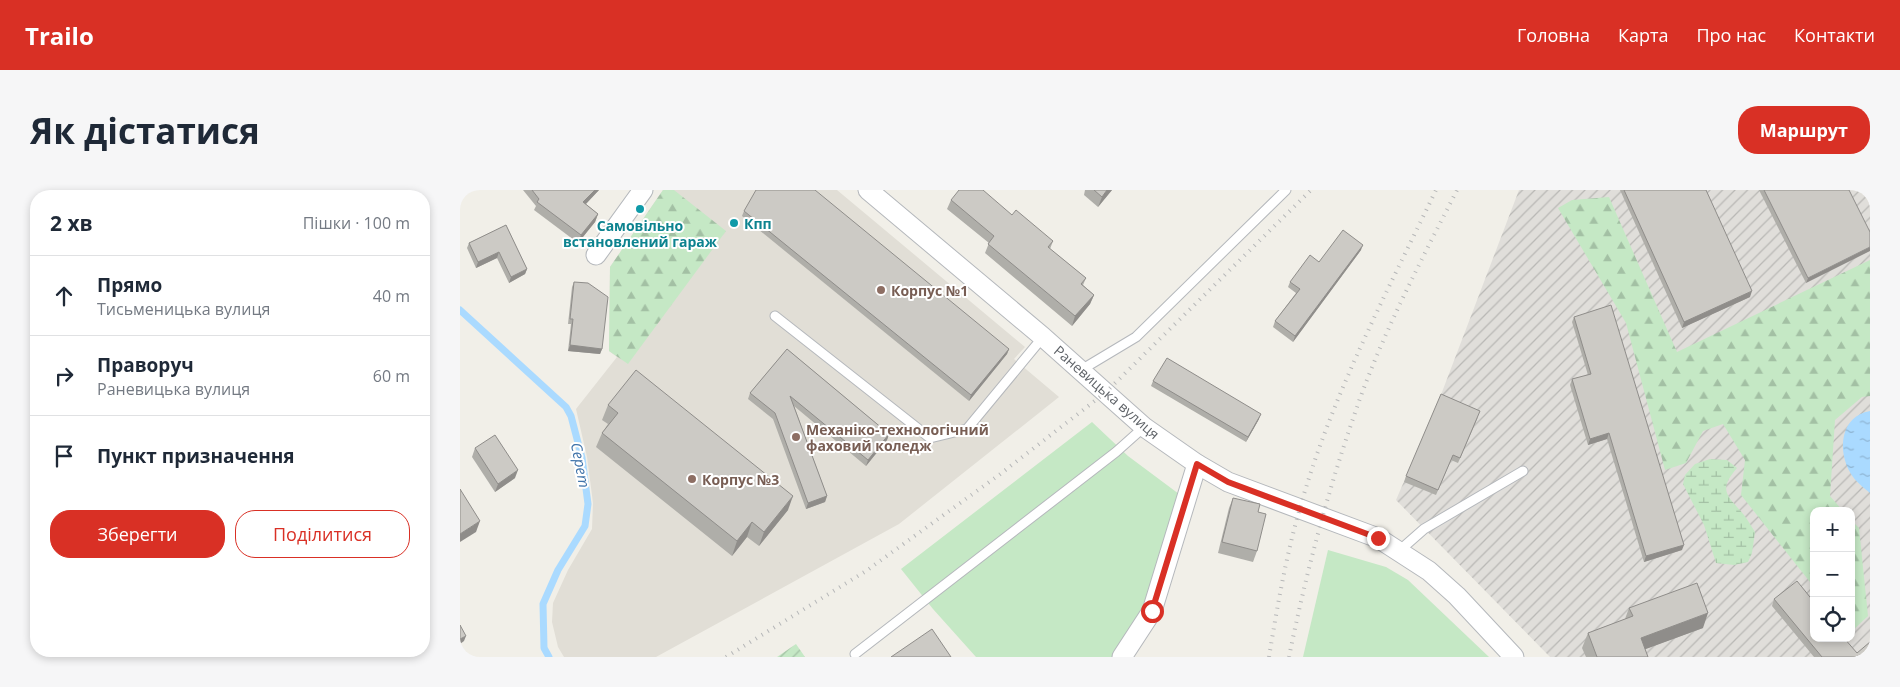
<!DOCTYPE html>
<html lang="uk">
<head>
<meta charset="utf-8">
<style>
  :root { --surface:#fff; --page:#f6f6f7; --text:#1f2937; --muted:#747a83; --line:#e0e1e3; --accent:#d93025 }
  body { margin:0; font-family:"Open Sans",sans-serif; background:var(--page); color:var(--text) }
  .controls { position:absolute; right:15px; bottom:15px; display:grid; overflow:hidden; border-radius:10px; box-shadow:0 2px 8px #0003 }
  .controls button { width:45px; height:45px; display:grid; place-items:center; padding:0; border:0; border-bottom:1px solid var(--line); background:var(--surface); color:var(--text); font:25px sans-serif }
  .stop { position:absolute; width:15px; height:15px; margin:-11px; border:4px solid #d93025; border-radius:50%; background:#fff }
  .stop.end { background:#d93025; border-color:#fff; box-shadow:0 1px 5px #0008 }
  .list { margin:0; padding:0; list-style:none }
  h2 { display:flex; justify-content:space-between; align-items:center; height:65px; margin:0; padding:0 20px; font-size:21px }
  h2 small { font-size:16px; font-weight:400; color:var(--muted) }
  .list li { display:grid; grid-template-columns:32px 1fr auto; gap:15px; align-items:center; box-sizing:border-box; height:80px; padding:0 20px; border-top:1px solid var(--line) }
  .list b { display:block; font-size:19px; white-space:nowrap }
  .list p { margin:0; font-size:16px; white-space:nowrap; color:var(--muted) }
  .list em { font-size:16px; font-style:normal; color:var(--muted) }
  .actions { display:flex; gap:10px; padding:15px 20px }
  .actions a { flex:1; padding:11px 0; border:1px solid var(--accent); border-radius:20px; text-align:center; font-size:18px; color:var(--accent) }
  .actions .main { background:var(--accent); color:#fff }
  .icon { flex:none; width:28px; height:28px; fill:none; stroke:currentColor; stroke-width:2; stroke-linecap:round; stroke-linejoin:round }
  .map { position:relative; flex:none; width:1410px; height:467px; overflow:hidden; border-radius:20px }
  header { display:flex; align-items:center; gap:30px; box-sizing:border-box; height:70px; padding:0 25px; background:var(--accent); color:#fff }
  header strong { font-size:24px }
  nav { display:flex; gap:28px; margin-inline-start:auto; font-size:18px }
  .intro { display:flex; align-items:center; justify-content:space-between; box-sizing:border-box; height:120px; padding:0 30px }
  h1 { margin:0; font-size:35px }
  .button { padding:12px 22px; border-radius:20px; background:var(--accent); color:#fff; font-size:18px; font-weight:700 }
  main { display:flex; gap:30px; padding:0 30px }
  aside { flex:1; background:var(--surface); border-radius:20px; box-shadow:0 2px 8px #0003 }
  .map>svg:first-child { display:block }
</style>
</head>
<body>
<header>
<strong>Trailo</strong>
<nav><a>Головна</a><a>Карта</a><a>Про нас</a><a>Контакти</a></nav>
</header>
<div class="intro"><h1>Як дістатися</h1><a class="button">Маршрут</a></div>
<main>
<aside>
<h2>2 хв<small>Пішки · 100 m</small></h2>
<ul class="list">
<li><svg class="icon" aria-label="ahead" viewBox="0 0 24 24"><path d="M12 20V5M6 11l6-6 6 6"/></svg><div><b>Прямо</b><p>Тисьменицька вулиця</p></div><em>40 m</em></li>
<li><svg class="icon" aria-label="right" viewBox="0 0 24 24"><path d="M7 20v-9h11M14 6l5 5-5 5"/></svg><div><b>Праворуч</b><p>Раневицька вулиця</p></div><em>60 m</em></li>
<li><svg class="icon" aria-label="arrive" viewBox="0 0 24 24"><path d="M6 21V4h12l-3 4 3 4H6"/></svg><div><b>Пункт призначення</b></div></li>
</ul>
<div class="actions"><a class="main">Зберегти</a><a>Поділитися</a></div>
</aside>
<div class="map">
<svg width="1410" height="467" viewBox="0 0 1410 467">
  <defs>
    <pattern id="industrial-furrows" width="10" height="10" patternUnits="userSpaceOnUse" patternTransform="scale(1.25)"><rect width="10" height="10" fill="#e0deda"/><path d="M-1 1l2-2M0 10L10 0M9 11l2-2" fill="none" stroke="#b9b8b5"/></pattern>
    <pattern id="forest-firs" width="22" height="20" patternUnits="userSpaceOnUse" patternTransform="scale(1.25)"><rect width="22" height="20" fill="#c5e8c5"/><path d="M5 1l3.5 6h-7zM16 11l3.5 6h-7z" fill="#a3c0a4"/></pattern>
    <pattern id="wetland-marsh" width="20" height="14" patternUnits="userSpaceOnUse" patternTransform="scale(1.25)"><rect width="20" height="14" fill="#c5e8c5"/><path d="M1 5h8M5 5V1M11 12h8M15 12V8" fill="none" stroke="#a3c0a4"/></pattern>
    <pattern id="garden-furrows" width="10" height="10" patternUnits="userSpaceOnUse" patternTransform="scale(1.25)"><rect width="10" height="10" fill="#c5e8c5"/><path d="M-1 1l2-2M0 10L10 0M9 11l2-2" fill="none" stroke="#a3c0a4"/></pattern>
    <pattern id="water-ripples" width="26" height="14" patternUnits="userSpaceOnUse" patternTransform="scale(1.25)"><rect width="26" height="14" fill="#aadaff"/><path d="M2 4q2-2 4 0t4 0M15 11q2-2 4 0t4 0" fill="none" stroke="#8eb4d2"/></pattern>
  </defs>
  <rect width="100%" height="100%" fill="#f1efe8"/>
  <path fill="url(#industrial-furrows)" fill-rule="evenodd" d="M 1059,0 L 1410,0 L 1410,467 L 1090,467 L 936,310 L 979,210 ZM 1354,321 L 1391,321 L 1391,448 L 1354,448 Z"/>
  <polygon fill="#e1ded6" points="203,0 377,0 565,157 554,169 599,207 439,334 196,467 104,467 98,457 92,432 93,413 108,380 132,339 133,313 127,267 116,219 157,167 149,161 150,77"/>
  <g fill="#c5e8c5">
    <polygon points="632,232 668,266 719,304 689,416 655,467 516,467 473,419 441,379"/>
    <polygon points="868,360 926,377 948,390 1029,467 843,467"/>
  </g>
  <g fill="url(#forest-firs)">
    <polygon points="203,0 214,0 266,41 168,174 149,161 150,77"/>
    <polygon points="1149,7 1217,162 1410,70 1410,206 1402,207 1375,230 1370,306 1383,321 1354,321 1354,397 1281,305 1285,270 1263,234 1243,241 1226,273 1205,280 1166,133 1098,18 1112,10"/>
    <polygon points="1391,330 1399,338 1408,426 1391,442"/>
  </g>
  <path fill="url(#wetland-marsh)" d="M 1250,269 L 1267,270 L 1277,278 C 1257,301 1268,306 1284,325 C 1288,330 1291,336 1295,342 L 1292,363 L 1288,372 L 1274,375 L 1256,373 L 1244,335 L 1223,294 L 1225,285 L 1235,274 Z"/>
  <polygon fill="url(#garden-furrows)" points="336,454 345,467 317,467"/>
  <path fill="url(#water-ripples)" d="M 1410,221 L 1410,303 C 1404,298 1395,291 1391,284 C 1377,261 1380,226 1410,221 Z"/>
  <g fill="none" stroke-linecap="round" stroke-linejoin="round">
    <polyline stroke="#aadaff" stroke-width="7" points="0,120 106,217 111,226 122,268 128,314 125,336 98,380 83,414 84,458 89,467"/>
    <g stroke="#b5b8bc" stroke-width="11">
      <g id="lane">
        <polyline points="315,126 470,248 507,239 583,147"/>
        <polyline points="621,180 676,147 826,0"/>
        <polyline points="939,361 964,339 1063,281"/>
        <polyline points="395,464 656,262 684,237"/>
      </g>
    </g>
    <g stroke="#b5b8bc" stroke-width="21">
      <g id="street">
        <polyline points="408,0 583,147 684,237 737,274 768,292 918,348 969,381 997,406 1054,467"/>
        <polyline points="136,65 183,0"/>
        <polyline points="662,467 692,421 737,274"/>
      </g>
    </g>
    <use href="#lane" stroke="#fff" stroke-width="9"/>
    <use href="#street" stroke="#fff" stroke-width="19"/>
    <g stroke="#b6b7b8" stroke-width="4" stroke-dasharray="1 6" stroke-linecap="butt">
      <polyline points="266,467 406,381 539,285 645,203 851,0"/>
      <path d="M 809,467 C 817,418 826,366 840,318 C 871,207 926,104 976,0"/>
      <path d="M 829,467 C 847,378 871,289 902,203 C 928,133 963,67 997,0"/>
    </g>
  </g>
  <g fill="#afaea9">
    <polygon points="63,0 139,0 126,14 138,24 135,32 118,53 74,20 76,16"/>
    <polygon points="625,0 652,0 638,17 624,5"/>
    <polygon points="1160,0 1246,0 1290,107 1222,138"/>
    <polygon points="1299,0 1389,0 1346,93"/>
    <polygon points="491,10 552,25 593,51 590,59 626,88 623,95 634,105 630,114 612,136 525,63 529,53 487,19"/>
    <polygon points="284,21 549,159 547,164 509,211 282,26"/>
    <polygon points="46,35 67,79 65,84 49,93 37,68 16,78 7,58 9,53"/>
    <polygon points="901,60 833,152 813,137 815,131 836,103 828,97 830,92 859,72"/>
    <polygon points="114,92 142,159 140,164 108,161 111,134 108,134 112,97"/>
    <polygon points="1114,127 1222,360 1184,372 1147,249 1128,255 1110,195 1112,189 1128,185 1112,132"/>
    <polygon points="327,159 429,244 427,250 406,276 334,216 367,306 365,312 346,319 313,229 288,209 290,203"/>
    <polygon points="693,191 799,229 786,252 691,196"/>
    <polygon points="148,215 328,320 299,356 287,347 272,366 136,257 142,243 148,234 142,230"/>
    <polygon points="1018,227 998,273 991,270 976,305 944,292 946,286"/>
    <polygon points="15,258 55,288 35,302 12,267"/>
    <polygon points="773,308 798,322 797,361 793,372 758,363 769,318"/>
    <polygon points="1314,409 1397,463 1410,467 1354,467 1312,416"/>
    <polygon points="1169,418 1243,438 1185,459 1188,467 1126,467 1122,458 1128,443 1165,429"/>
  </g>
  <g fill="#8f8d8a">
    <polygon points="135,0 139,0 120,20 123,12"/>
    <polygon points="647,0 652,0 638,17 642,7"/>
    <polygon points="138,24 135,32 118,53 121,45"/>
    <polygon points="903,55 901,60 833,152 835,146"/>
    <polygon points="1410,57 1410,61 1346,93 1348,88"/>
    <polygon points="39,62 37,68 16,78 18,72"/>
    <polygon points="67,79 65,84 49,93 51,87"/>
    <polygon points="1292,101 1290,107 1222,138 1224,132"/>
    <polygon points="634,105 630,114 612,136 615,126"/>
    <polygon points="110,155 142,159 140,164 108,161"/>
    <polygon points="549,159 547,164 509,211 511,205"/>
    <polygon points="801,224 799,229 786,252 788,247"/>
    <polygon points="1149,243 1147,249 1128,255 1130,249"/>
    <polygon points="429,244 427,250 406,276 408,270"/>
    <polygon points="58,280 55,288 35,302 38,294"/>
    <polygon points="333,306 328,320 299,356 304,342"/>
    <polygon points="367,306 365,312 346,319 348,313"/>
    <polygon points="20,331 16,342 0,352 0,344"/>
    <polygon points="292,332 287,347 272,366 277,351"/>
    <polygon points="1224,355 1222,360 1184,372 1186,366"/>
    <polygon points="1248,423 1243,438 1175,463 1181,448"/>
    <polygon points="6,446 4,451 0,454 0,449"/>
  </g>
  <g fill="#cccac5" stroke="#8f8d8a">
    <polygon points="72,0 135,0 123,12 138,24 121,45 77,12 79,9"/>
    <polygon points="296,0 355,0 549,159 511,205 284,21"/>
    <polygon points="499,0 523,0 552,25 556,20 593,51 588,57 626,88 621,94 634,105 615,126 528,54 534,46 491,10"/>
    <polygon points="634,0 647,0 642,7"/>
    <polygon points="1164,0 1246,0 1292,101 1224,132"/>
    <polygon points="1304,0 1389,0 1410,42 1410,57 1348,88"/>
    <polygon points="46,35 67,79 51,87 39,62 18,72 9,53"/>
    <polygon points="883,40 903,55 835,146 815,131 840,99 830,92 850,65 859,72"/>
    <polygon points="114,92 128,93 148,107 142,159 110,155 113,129 110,129"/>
    <polygon points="1151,115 1224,355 1186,366 1149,243 1130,249 1112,189 1131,184 1114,127"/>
    <polygon points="327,159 429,244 408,270 330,206 367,306 348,313 315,223 290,203"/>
    <polygon points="707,168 801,224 788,247 693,191"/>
    <polygon points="176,180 333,306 304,342 292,332 277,351 142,243 158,223 148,215"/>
    <polygon points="981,204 1020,221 1000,268 993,265 978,300 946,286"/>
    <polygon points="35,245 58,280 38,294 15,258"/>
    <polygon points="0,299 20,331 0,344"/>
    <polygon points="773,308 800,314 798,322 806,324 797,361 762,352"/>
    <polygon points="1337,391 1354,412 1354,448 1384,448 1397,463 1410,452 1410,467 1362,467 1314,409"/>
    <polygon points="1237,393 1248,423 1181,448 1188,467 1137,467 1128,443 1173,426 1169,418"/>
    <polygon points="0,435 6,446 0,449"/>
    <polygon points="472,439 491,467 431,467"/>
  </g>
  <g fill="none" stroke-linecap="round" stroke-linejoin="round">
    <polyline stroke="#d93025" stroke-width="6" points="692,421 737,274 768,292 918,348"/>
  </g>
  <g fill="#0f9aa8" stroke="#fff" stroke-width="2">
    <circle cx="180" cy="19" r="5"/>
    <circle cx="274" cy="33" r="5"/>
  </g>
  <g fill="#8d6e63" stroke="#fff" stroke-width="2">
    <circle cx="421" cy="100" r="5"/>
    <circle cx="336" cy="247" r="5"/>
    <circle cx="232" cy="289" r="5"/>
  </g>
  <g text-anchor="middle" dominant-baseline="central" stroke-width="4" stroke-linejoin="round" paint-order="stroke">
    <g font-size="14" font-weight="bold" fill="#0d838f" stroke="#fff" text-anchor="start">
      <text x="284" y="33">Кпп</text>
      <text x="180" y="35" text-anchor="middle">Самовільно<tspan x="180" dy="16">встановлений гараж</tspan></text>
    </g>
    <g font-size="14" font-weight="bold" fill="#785e54" stroke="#fff" text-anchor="start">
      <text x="431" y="100">Корпус №1</text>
      <text x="346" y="239">Механіко-технологічний<tspan x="346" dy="16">фаховий коледж</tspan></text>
      <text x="242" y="289">Корпус №3</text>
    </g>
    <g font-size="14" fill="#5f6368" stroke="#fff">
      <text transform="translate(647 202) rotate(41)">Раневицька вулиця</text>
    </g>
    <g font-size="15" font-style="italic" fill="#4174aa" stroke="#fff">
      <text transform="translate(121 275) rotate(79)">Серет</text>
    </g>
  </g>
</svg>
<div class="controls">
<button>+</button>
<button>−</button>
<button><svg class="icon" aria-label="locate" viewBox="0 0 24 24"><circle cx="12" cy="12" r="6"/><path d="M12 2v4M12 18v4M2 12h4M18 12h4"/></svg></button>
</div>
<div class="stop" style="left:692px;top:421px"></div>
<div class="stop end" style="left:918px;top:348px"></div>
</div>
</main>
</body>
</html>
